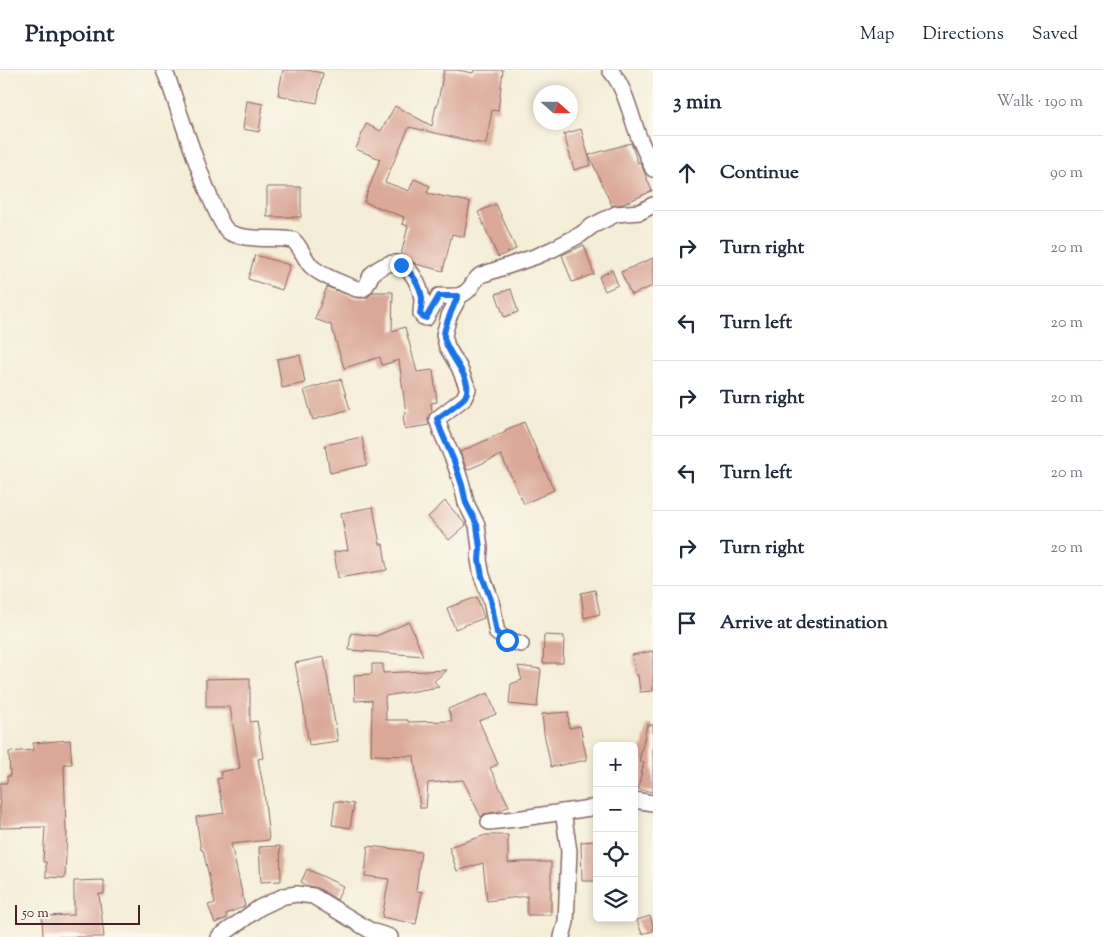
<!DOCTYPE html>
<html lang="en">
<head>
<meta charset="utf-8">
<style>
  :root { --surface:#fff; --page:#f6f6f7; --text:#1f2937; --muted:#747a83; --line:#e0e1e3 }
  body { margin:0; font-family:"Sorts Mill Goudy",serif; background:var(--page); color:var(--text) }
  .controls { position:absolute; right:15px; bottom:15px; display:grid; overflow:hidden; border-radius:8px; box-shadow:0 2px 8px #0003 }
  .controls button { width:45px; height:45px; display:grid; place-items:center; padding:0; border:0; border-bottom:1px solid var(--line); background:var(--surface); color:var(--text); font:25px sans-serif }
  .compass { position:absolute; left:533px; top:15px; width:45px; height:45px; border-radius:50%; background:var(--surface); box-shadow:0 2px 8px #0003; rotate:111deg }
  .scale { position:absolute; left:15px; bottom:12px; width:125px; box-sizing:border-box; padding-left:5px; border:2px solid #4a1f2b; border-top:0; font-size:14px; line-height:18px; white-space:nowrap; color:#4a1f2b; -webkit-text-stroke:4px #fbf7ec; paint-order:stroke }
  .stop { position:absolute; width:15px; height:15px; margin:-11px; border:4px solid #1a73e8; border-radius:50%; background:#fff }
  .stop.end { background:#1a73e8; border-color:#fff; box-shadow:0 1px 5px #0008 }
  .list { margin:0; padding:0; list-style:none }
  h2 { display:flex; justify-content:space-between; align-items:center; height:65px; margin:0; padding:0 20px; font-size:21px }
  h2 small { font-size:16px; font-weight:400; color:var(--muted) }
  .list li { display:grid; grid-template-columns:32px 1fr auto; gap:15px; align-items:center; box-sizing:border-box; height:75px; padding:0 20px; border-top:1px solid var(--line) }
  .list b { display:block; font-size:19px; white-space:nowrap }
  .list em { font-size:16px; font-style:normal; color:var(--muted) }
  .icon { flex:none; width:28px; height:28px; fill:none; stroke:currentColor; stroke-width:2; stroke-linecap:round; stroke-linejoin:round }
  .map { position:relative; flex:none; width:653px; height:867px; overflow:hidden }
  header { display:flex; align-items:center; gap:30px; box-sizing:border-box; height:70px; padding:0 25px; background:var(--surface); border-bottom:1px solid var(--line) }
  header strong { font-size:24px }
  nav { display:flex; gap:28px; margin-inline-start:auto; font-size:18px }
  main { display:flex }
  aside { flex:1; background:var(--surface) }
  .map>svg:first-child { display:block }
</style>
</head>
<body>
<header>
<strong>Pinpoint</strong>
<nav><a>Map</a><a>Directions</a><a>Saved</a></nav>
</header>
<main>
<div class="map">
<svg width="653" height="867" viewBox="0 0 653 867">
  <rect width="100%" height="100%" fill="#fbf7ec"/>
  <filter id="ink" filterUnits="userSpaceOnUse"><feTurbulence type="fractalNoise" baseFrequency=".02" numOctaves="2"/><feDisplacementMap in="SourceGraphic" scale="10" xChannelSelector="R" yChannelSelector="G"/><feConvolveMatrix kernelMatrix="1 2 1 2 8 2 1 2 1" color-interpolation-filters="sRGB"/></filter>
  <filter id="wash" filterUnits="userSpaceOnUse"><feTurbulence type="fractalNoise" baseFrequency=".0096" numOctaves="4" result="noise"/><feDisplacementMap in="SourceGraphic" scale="20" xChannelSelector="R" yChannelSelector="G"/><feGaussianBlur stdDeviation="1.12" result="paint"/><feColorMatrix in="noise" values="0 0 0 0 0 0 0 0 0 0 0 0 0 0 0 0 0 1.4 0 .05"/><feComposite in="paint" operator="in"/></filter>
  <g filter="url(#wash)">
    <rect width="100%" height="100%" fill="#f4edd7"/>
    <g id="blocks">
      <g fill="#daa798">
        <polygon points="283,0 306,0 323,3 317,33 278,25"/>
        <polygon points="444,0 457,0 473,3 474,0 503,0 498,41 492,40 486,74 466,71 466,70 409,57 385,112 409,121 414,109 430,116 427,123 470,132 464,167 452,164 443,201 416,194 406,187 401,185 408,156 402,154 404,147 364,132 380,89 356,79 366,54 381,61 395,36 432,56 436,36 437,37"/>
        <polygon points="247,31 263,34 259,62 243,59"/>
        <polygon points="581,59 591,95 574,100 564,64"/>
        <polygon points="631,73 638,93 640,92 652,121 623,134 612,136 589,85"/>
        <rect x="267" y="117" width="34" height="30"/>
        <polygon points="496,134 516,179 498,187 478,142"/>
        <polygon points="584,175 594,204 572,212 562,185"/>
        <polygon points="255,185 290,195 282,220 248,209"/>
        <polygon points="653,188 653,216 631,225 621,202"/>
        <polygon points="612,200 618,215 605,221 599,207"/>
        <polygon points="327,217 357,228 367,228 373,222 393,222 392,261 405,257 417,302 433,300 437,332 431,333 432,341 428,347 429,355 405,359 403,345 406,344 399,290 382,295 380,287 344,298 331,255 315,249"/>
        <polygon points="511,219 518,242 504,247 496,224"/>
        <polygon points="300,285 305,313 282,318 277,289"/>
        <polygon points="341,309 350,339 313,350 304,320"/>
        <polygon points="524,352 554,420 524,434 501,385 467,400 460,382 506,361 505,360"/>
        <polygon points="362,367 367,395 330,403 325,375"/>
        <polygon points="445,431 466,455 449,470 428,447"/>
        <polygon points="373,437 380,474 383,474 387,500 338,508 334,482 348,480 341,443"/>
        <polygon points="595,520 600,544 584,548 581,523"/>
        <polygon points="477,527 484,548 455,559 447,538"/>
        <polygon points="409,552 423,586 349,580 351,563 376,566"/>
        <polygon points="544,565 564,566 563,593 543,593"/>
        <polygon points="653,581 653,621 640,622 638,605 636,605 632,585"/>
        <polygon points="324,587 338,671 309,675 303,634 295,593"/>
        <polygon points="372,594 383,594 383,603 447,600 434,611 439,617 385,626 386,650 408,650 408,652 452,651 448,639 488,623 496,644 479,651 498,694 490,698 509,736 497,742 484,744 481,747 463,710 428,713 426,738 420,738 414,686 371,685 372,630 355,631 354,605 372,604"/>
        <polygon points="518,596 541,599 537,637 509,634 511,614 522,610"/>
        <polygon points="250,608 250,652 257,651 263,688 258,689 264,721 269,770 231,774 245,836 226,844 227,848 215,853 208,835 215,833 203,780 201,780 196,747 224,743 217,709 222,708 220,702 240,698 230,637 206,637 206,609"/>
        <polygon points="568,642 569,658 580,656 587,690 551,697 544,663 542,644"/>
        <polygon points="647,655 653,655 653,722 638,719 644,692 639,692"/>
        <polygon points="70,670 72,694 64,694 66,762 67,762 65,808 46,807 46,792 43,792 45,757 0,758 0,713 7,713 7,706 10,706 9,682 33,680 33,673"/>
        <polygon points="335,731 354,734 350,758 332,755"/>
        <polygon points="486,765 508,765 508,793 521,792 551,792 551,845 527,845 527,826 487,831 483,793 457,801 449,777"/>
        <polygon points="597,771 597,811 582,811 581,772"/>
        <polygon points="280,776 281,811 261,812 259,777"/>
        <polygon points="368,776 421,782 416,821 422,822 416,854 382,847 389,809 365,806"/>
        <polygon points="307,799 343,816 337,830 318,818 309,816 301,812"/>
        <polygon points="104,810 104,824 99,824 104,867 43,867 42,846 74,845 74,811"/>
        <polygon points="650,846 653,856 653,861 642,864 637,850"/>
      </g>
    </g>
  </g>
  <g filter="url(#ink)">
    <use href="#blocks" fill-opacity="0" stroke="#866767" stroke-width="1"/>
    <g fill="none" stroke-linecap="round" stroke-linejoin="round">
      <g stroke="#866767" stroke-width="18">
        <g id="minor">
          <path d="M 164,0 L 169,12 C 177,35 215,154 229,162 C 244,171 275,167 293,170 C 301,177 304,188 311,196 C 321,206 344,214 357,219 C 360,219 362,220 364,218 C 368,215 369,208 372,204 C 377,199 388,192 396,193 C 411,195 420,216 422,229 C 422,234 421,240 421,244 L 423,247 L 426,248 L 439,226 C 451,226 462,229 470,218 C 474,213 476,208 481,205 L 537,186 L 553,179 L 580,165 L 592,156 L 616,144 L 640,142 L 653,135"/>
          <path d="M 610,0 C 626,18 631,48 640,70 C 644,79 649,89 653,99"/>
          <polyline points="459,227 449,246 444,265 447,277 459,297 468,319 464,328 437,349 441,361 454,391 462,415 466,433 477,455 480,478 479,490 482,506 491,530 497,563 507,570 521,574"/>
          <polyline points="634,730 653,733"/>
          <polyline points="489,752 516,749 597,737"/>
          <polyline points="219,867 259,838 284,826 297,824 313,826 371,861 390,867"/>
          <polyline points="562,867 566,852 569,781 563,742"/>
        </g>
      </g>
      <use href="#minor" stroke="#fff" stroke-width="15"/>
    </g>
  </g>
  <g fill="none" stroke-linecap="round" stroke-linejoin="round" filter="url(#ink)">
    <path stroke="#1a73e8" stroke-width="6" d="M 401,195 C 412,203 420,215 422,228 C 422,233 421,239 420,244 L 423,247 L 426,248 L 439,226 L 458,226 C 454,236 443,257 444,267 C 446,284 476,310 465,327 C 461,332 443,344 437,349 L 441,361 L 454,391 L 462,415 L 466,433 L 477,455 L 480,478 L 479,490 L 482,506 L 491,530 L 497,563 L 507,570"/>
  </g>
</svg>
<div class="controls">
<button>+</button>
<button>−</button>
<button><svg class="icon" aria-label="locate" viewBox="0 0 24 24"><circle cx="12" cy="12" r="6"/><path d="M12 2v4M12 18v4M2 12h4M18 12h4"/></svg></button>
<button><svg class="icon" aria-label="layers" viewBox="0 0 24 24"><path d="M12 4l9 5-9 5-9-5zM3 14l9 5 9-5"/></svg></button>
</div>
<svg class="compass" viewBox="-18 -18 36 36"><path d="M0-13l5 13h-10z" fill="#e53935"/><path d="M0 13l5-13h-10z" fill="#747a83"/></svg>
<div class="scale">50 m</div>
<div class="stop" style="left:507px;top:570px"></div>
<div class="stop end" style="left:401px;top:195px"></div>
</div>
<aside>
<h2>3 min<small>Walk · 190 m</small></h2>
<ul class="list">
<li><svg class="icon" aria-label="ahead" viewBox="0 0 24 24"><path d="M12 20V5M6 11l6-6 6 6"/></svg><div><b>Continue</b></div><em>90 m</em></li>
<li><svg class="icon" aria-label="right" viewBox="0 0 24 24"><path d="M7 20v-9h11M14 6l5 5-5 5"/></svg><div><b>Turn right</b></div><em>20 m</em></li>
<li><svg class="icon" aria-label="left" viewBox="0 0 24 24"><path d="M17 20v-9H6M10 6l-5 5 5 5"/></svg><div><b>Turn left</b></div><em>20 m</em></li>
<li><svg class="icon" aria-label="right" viewBox="0 0 24 24"><path d="M7 20v-9h11M14 6l5 5-5 5"/></svg><div><b>Turn right</b></div><em>20 m</em></li>
<li><svg class="icon" aria-label="left" viewBox="0 0 24 24"><path d="M17 20v-9H6M10 6l-5 5 5 5"/></svg><div><b>Turn left</b></div><em>20 m</em></li>
<li><svg class="icon" aria-label="right" viewBox="0 0 24 24"><path d="M7 20v-9h11M14 6l5 5-5 5"/></svg><div><b>Turn right</b></div><em>20 m</em></li>
<li><svg class="icon" aria-label="arrive" viewBox="0 0 24 24"><path d="M6 21V4h12l-3 4 3 4H6"/></svg><div><b>Arrive at destination</b></div></li>
</ul>
</aside>
</main>
</body>
</html>
